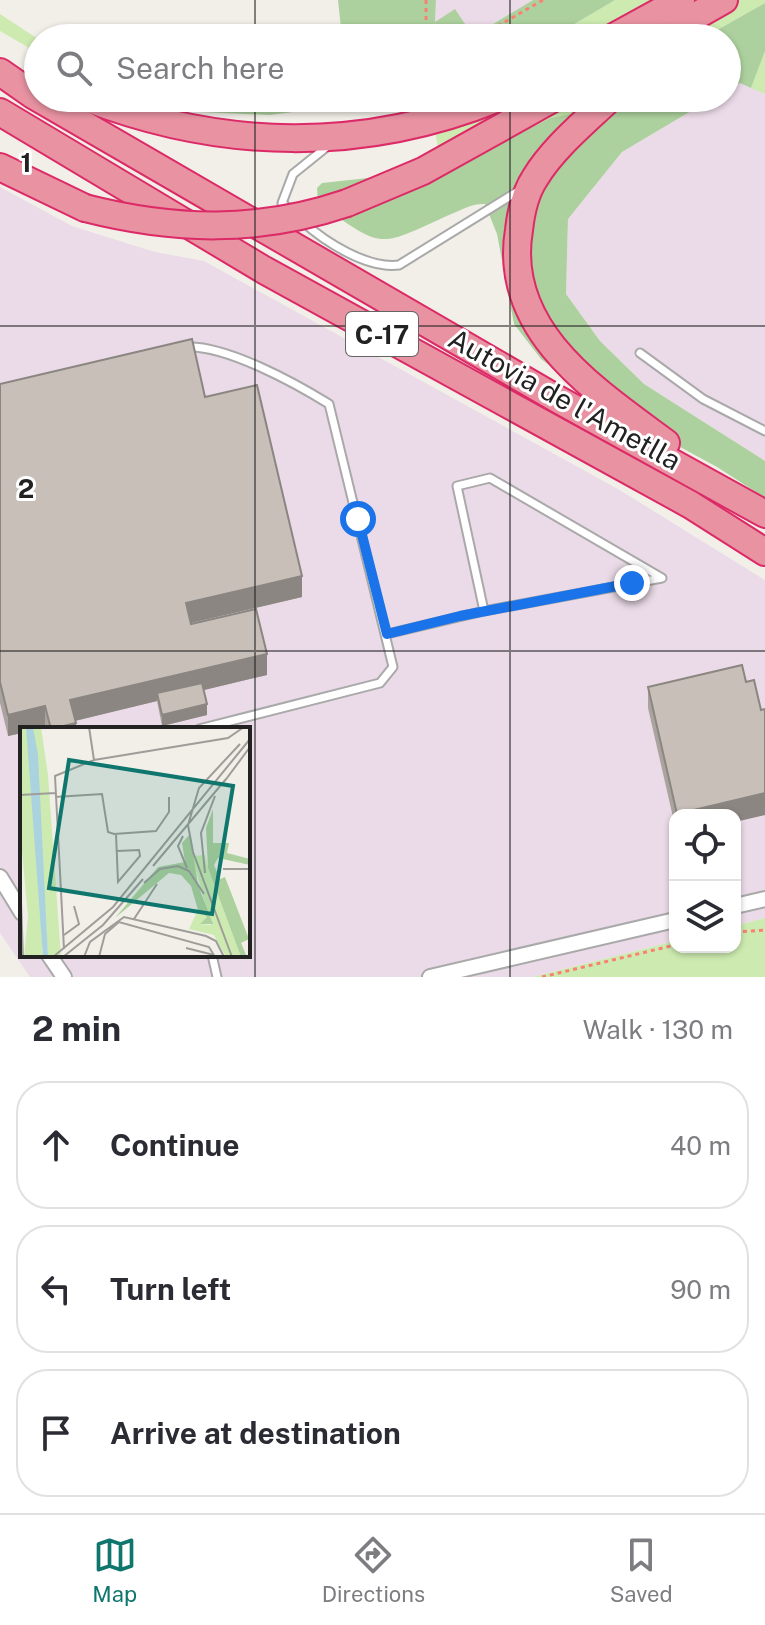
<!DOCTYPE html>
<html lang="en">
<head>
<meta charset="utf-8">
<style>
  :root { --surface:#fff; --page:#f7f7f7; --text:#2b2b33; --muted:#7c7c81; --line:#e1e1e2; --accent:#0f766e }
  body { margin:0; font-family:"Public Sans",sans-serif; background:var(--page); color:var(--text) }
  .controls { position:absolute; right:24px; bottom:24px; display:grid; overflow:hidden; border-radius:16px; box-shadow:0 2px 6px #0004 }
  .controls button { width:72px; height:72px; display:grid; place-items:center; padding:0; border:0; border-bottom:2px solid var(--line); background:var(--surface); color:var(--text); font:40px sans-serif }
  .stop { position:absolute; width:24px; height:24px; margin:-18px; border:6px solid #1a73e8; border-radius:50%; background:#fff }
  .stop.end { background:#1a73e8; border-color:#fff; box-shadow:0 2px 8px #0008 }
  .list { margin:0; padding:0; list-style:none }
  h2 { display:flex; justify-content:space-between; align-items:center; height:104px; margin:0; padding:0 32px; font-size:34px }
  h2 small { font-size:26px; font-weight:400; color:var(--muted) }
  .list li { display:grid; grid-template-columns:52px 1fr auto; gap:24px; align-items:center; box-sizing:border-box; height:128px; margin:0 16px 16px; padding:0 16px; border:2px solid var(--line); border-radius:32px }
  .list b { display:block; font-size:30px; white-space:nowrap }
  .list em { font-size:26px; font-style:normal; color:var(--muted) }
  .icon { flex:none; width:44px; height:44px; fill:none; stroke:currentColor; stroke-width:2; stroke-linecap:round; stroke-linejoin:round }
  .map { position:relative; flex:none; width:765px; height:977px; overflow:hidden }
  .search { position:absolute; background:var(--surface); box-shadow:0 2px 6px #0004; left:24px; right:24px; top:24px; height:88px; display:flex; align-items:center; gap:20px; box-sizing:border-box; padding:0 28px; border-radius:44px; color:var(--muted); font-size:30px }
  .sheet { height:536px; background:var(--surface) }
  nav { display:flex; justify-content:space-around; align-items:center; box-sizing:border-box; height:112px; border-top:2px solid var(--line); background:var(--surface); font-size:22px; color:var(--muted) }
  nav a { display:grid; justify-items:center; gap:4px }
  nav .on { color:var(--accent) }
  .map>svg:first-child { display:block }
</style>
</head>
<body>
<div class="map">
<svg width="765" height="977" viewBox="0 0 765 977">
  <rect width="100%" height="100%" fill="#f2efe9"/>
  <g fill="#ebdbe8" fill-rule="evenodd">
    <polygon points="436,0 533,0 473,36 435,22"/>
    <polygon points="740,82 765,94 765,461 644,384 600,341 566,294 568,219 622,152 713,98 727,98 727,90"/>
    <path d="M 0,187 L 72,226 L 155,252 L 204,261 L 618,489 L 765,580 L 765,918 L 735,926 L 735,815 L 675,815 L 675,941 L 533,977 L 30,977 L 0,933 ZM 22,729 L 248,729 L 248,955 L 22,955 Z"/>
  </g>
  <g fill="#cdebb0">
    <polygon points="615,0 765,0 765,3 703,38 551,38"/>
    <polygon points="0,14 38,39 38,53 0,31"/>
    <polygon points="765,51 765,94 751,88"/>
    <polygon points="429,98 620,98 442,170"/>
    <polygon points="765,918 765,977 533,977 675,941 675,947 735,947 735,926"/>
  </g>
  <g fill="#add19e">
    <polygon points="338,0 436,0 435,22 455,9 473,36 533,0 615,0 551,38 342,38"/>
    <polygon points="765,3 765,51 751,88 740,83 727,90 727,38 703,38"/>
    <polygon points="155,98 400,98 270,115 157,110"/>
    <path d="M 620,98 L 713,98 L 622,152 L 568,219 L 566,294 L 600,341 L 644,384 L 765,461 L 765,498 L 717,467 L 599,403 L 541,359 L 514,324 L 497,234 L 485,204 C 473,203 461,210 449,215 C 376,248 385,250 318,203 L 317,188 L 322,183 L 442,170 L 551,118 L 607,107 Z"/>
  </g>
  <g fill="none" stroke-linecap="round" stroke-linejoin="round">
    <g stroke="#a9a9a9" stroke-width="11">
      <g id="service">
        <polyline points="290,210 282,203 293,174 329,145"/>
        <path d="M 302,221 C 325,242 367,269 399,265 L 520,190"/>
        <path d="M 187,347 C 226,345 295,383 329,404 L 393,667 L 380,683 L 199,729"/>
        <polyline points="640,353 703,399 765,431"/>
        <polyline points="387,634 484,611 662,578 490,478 457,486 484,611"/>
        <polyline points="212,955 217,977"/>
      </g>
    </g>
    <g stroke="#a9a9a9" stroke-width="18">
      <g id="minor">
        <polyline points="0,877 22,913"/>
        <polyline points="735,906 765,899"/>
        <polyline points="49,955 64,977"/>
        <polyline points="430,977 675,920"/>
      </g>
    </g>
    <g stroke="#dc2a67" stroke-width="30">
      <g id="motorway">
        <polyline points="612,38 681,0"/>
        <polyline points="657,38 724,0"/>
        <polyline points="0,72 33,95 559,400 765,514"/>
        <path d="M 87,98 C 222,150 363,153 498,98"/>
        <path d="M 610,98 C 585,122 553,148 535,178 C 525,193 521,212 519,230 C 502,331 596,391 666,443"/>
        <polyline points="0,112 264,270 691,505 765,552"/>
        <polyline points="0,167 85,208"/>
        <polyline points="347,203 423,171 554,98"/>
      </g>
    </g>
    <g stroke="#fa8072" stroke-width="3" stroke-dasharray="4 4" stroke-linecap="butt">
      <polyline points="426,0 426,38"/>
      <polyline points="477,38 543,0"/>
      <polyline points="735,932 765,930"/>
      <polyline points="542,977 675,945"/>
    </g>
    <use href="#service" stroke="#fff" stroke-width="7"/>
    <use href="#minor" stroke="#fff" stroke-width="14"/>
    <use href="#motorway" stroke="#e892a2" stroke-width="26"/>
    <g stroke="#dc2a67" stroke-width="30" stroke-linecap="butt">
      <path id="motorway-bridge" d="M 85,208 C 175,231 259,233 347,203"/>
    </g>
    <use href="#motorway-bridge" stroke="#e892a2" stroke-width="26"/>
  </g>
  <g fill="#aba49e">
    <polygon points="0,384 205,397 302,597 191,623 267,675 204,690 207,715 162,726 157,701 75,721 76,729 46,729 45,728 8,736 0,703"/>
    <polygon points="648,687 735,815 675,815 675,826 648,708"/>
  </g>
  <g fill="#8b8681">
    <polygon points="302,576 302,597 186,624 186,603"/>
    <polygon points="267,654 267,675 158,701 157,693 157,701 70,722 70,700"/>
    <polygon points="207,704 207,715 162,726 162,715"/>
    <polygon points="45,706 45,728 39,729 22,729 22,733 8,736 8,715"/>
    <polygon points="76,723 76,729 51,729"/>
    <polygon points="765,793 765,815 735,822 735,815 677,815 677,814"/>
  </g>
  <g fill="#c7bfb8" stroke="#8b8681" stroke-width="2">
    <polygon points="192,339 205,397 257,385 302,576 186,603 191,624 256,609 267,654 70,700 76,723 51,729 45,706 8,715 0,682 0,384"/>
    <polygon points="742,665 746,682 754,680 761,710 765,709 765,793 677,814 648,687"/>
    <polygon points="202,683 207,704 162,715 157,693"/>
  </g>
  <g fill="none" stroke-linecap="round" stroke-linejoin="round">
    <polyline stroke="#1a73e8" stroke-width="10" points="358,519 387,634 460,616 632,583"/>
  </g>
  <path fill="none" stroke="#222" stroke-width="2" stroke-opacity="0.55" d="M 255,0 L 255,38M 510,0 L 510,38M 255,98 L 255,977M 510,98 L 510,977M 0,326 L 765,326M 0,651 L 765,651"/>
  <g text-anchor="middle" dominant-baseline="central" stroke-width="6" stroke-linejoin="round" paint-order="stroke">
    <rect fill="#fff" stroke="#646464" stroke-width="2" x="346" y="312" width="72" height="44" rx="6"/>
    <g font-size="26" font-weight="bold" fill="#222">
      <text x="382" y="334">C-17</text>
    </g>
    <g font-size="28" fill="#222" stroke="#fff">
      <text transform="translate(565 399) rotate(29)">Autovia de l'Ametlla</text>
    </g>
  </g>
  <g transform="translate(20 727)">
    <rect width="230" height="230" fill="#f2efe9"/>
    <path d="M 0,0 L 6,0 L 12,29 L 23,230 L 4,230 L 8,190 L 0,103 ZM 13,0 L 21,0 L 28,48 L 41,230 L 28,230 ZM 185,128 L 188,141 L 221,230 L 206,230 L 194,208 L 169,202 L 178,183 L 187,190 L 180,197 L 191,198 L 172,129 Z" fill="#cdebb0"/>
    <path d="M 193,82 L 193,116 L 209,116 L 207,126 L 230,132 L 230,138 L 198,131 L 194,138 L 200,152 L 205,150 L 229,212 L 221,216 L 227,230 L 221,230 L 188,141 L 186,101 ZM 170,107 L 178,158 L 193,197 L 180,197 L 187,190 L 178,183 L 171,159 L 161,148 L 149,146 L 95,191 L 138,140 L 165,135 L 162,116 Z" fill="#add19e"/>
    <path d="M 6,0 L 13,0 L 18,27 L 28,230 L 23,230 Z" fill="#aad3df"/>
    <path fill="none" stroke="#9f9d99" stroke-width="2" d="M 69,0 L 74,33M 204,55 L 230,20M 0,68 L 35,66M 35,70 L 82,67 L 88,105 L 94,107 L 136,104 L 149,85 L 149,70M 96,107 L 98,155 L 120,129 L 119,123 L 97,124M 163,109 L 158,119 L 167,141M 133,139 L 206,52M 203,142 L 230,142M 0,146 L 3,230M 185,146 L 181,106 L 195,69M 124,156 L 140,142 L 158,139 L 169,144 L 184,167M 114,192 L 137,157M 44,208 L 59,197 L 54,179M 166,221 L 194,228M 44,222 L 35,49 L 74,33 L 208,11 L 224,0M 33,230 L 93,180 L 230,12M 43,230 L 83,198 L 123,152M 64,230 L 70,215 L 104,190 L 186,209 L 196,214 L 204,230M 79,230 L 85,207 L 99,195 L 189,220 L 195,230M 212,230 L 173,125 L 168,98 L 179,61 L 220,17"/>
    <path fill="#0f766e" fill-opacity="0.15" stroke="#0f766e" stroke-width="4" d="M 49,33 L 213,59 L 192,187 L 29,161 Z"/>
    <rect width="230" height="230" fill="none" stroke="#222" stroke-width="4"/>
  </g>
  <g font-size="26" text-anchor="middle" font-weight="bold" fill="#222" stroke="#fff" stroke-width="6" stroke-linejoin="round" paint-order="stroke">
    <text x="26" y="172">1</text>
    <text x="26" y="498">2</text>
  </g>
</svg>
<div class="controls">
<button><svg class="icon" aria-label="locate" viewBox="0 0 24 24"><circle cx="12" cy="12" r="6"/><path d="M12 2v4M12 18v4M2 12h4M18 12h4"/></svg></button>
<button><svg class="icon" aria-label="layers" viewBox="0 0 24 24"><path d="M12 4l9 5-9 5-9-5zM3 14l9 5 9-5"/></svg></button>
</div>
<div class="stop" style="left:358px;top:519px"></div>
<div class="stop end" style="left:632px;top:583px"></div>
<div class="search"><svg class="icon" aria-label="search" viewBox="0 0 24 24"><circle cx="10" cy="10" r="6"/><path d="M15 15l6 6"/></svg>Search here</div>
</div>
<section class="sheet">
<h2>2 min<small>Walk · 130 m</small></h2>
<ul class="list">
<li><svg class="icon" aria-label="ahead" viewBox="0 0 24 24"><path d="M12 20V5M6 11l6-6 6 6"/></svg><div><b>Continue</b></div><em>40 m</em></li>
<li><svg class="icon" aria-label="left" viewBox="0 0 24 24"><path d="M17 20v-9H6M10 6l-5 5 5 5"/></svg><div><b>Turn left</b></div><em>90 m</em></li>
<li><svg class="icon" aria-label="arrive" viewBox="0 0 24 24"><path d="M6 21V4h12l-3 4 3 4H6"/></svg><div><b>Arrive at destination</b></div></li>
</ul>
</section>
<nav>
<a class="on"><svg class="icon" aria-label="map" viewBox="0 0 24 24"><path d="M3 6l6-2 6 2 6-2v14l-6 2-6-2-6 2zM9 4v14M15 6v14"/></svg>Map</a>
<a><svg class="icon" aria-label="directions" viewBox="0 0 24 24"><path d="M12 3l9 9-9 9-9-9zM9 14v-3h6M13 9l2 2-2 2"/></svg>Directions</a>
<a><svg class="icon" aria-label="saved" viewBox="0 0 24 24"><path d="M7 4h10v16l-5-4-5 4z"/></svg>Saved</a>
</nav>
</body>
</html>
